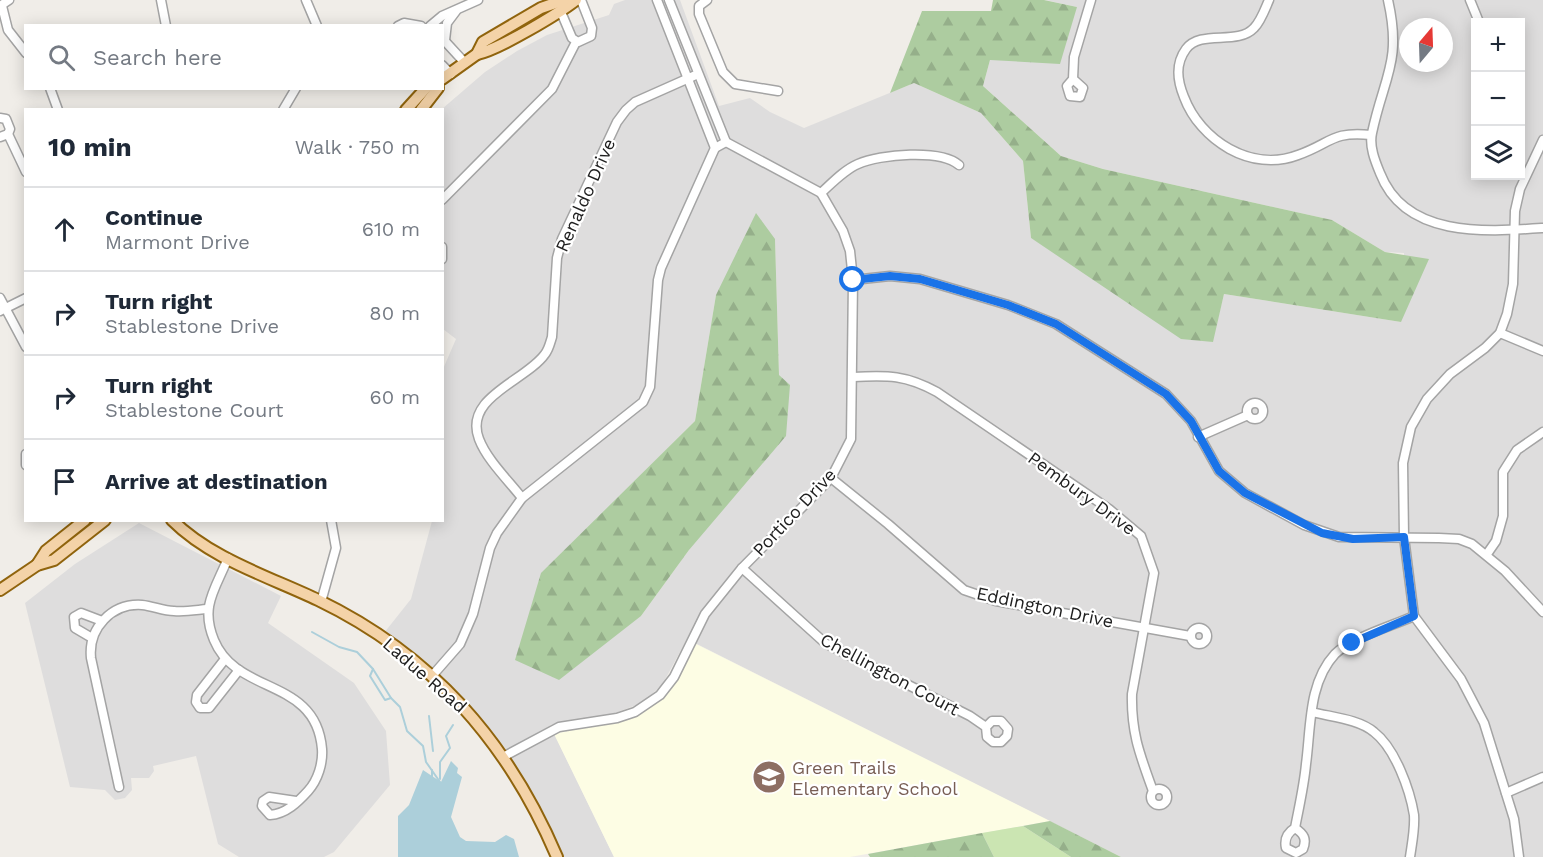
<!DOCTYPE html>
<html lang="en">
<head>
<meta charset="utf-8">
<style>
  :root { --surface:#fff; --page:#f6f6f7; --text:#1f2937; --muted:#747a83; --line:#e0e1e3 }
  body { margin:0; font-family:"Work Sans",sans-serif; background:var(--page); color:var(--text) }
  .controls { position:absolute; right:18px; top:18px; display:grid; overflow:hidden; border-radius:0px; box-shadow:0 3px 15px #0003 }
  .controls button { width:54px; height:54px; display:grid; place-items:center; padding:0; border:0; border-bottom:2px solid var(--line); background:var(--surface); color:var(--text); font:30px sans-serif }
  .compass { position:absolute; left:1399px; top:18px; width:54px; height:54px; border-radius:50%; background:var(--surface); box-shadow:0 3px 15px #0003; rotate:19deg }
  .stop { position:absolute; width:18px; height:18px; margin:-14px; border:4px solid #1a73e8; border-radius:50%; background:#fff }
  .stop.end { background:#1a73e8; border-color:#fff; box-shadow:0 2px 6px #0008 }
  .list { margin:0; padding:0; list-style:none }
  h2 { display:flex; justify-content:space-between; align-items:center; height:78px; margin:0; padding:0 24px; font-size:26px }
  h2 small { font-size:20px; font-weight:400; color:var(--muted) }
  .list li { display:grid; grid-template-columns:39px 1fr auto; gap:18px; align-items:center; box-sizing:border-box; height:84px; padding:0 24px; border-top:2px solid var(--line) }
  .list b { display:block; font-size:22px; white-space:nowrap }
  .list p { margin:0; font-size:20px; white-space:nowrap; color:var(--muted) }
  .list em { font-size:20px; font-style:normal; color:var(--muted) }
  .icon { flex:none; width:33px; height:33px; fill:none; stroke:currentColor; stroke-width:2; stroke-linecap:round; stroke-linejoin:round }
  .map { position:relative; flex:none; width:1543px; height:857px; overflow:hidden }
  .search { position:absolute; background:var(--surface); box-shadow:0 3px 15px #0003; left:24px; top:24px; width:420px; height:66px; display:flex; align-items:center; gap:15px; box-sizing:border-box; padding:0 21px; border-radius:0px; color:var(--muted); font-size:22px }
  .panel { position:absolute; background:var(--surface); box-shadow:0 3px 15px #0003; left:24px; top:108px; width:420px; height:414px; border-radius:0px }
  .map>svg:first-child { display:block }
</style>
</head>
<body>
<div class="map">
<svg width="1543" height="857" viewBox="0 0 1543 857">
  <defs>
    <pattern id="forest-firs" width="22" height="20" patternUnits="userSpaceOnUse" patternTransform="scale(1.5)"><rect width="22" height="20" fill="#adcca0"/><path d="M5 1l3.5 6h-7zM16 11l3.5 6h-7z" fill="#95af8a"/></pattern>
  </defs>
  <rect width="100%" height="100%" fill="#f0ede8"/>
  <g fill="#dedddd" fill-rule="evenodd">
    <path d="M 625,0 L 680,0 L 719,106 L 750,98 L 770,112 L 804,128 L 914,83 L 981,113 L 1023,161 L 1031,238 L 1212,342 L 1224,294 L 1401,322 L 1404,253 L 1385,252 L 1332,220 L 1103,169 L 1061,156 L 983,86 L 990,60 L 1077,7 L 1045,0 L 1543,0 L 1543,857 L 1121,857 L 687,639 L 662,685 L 642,703 L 612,714 L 550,725 L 614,857 L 561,857 L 534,797 L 493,734 L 444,680 L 384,633 L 411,599 L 432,521 L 442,520 L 443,369 L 456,339 L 443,329 L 442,109 L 485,72 L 517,51 L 547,35 L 609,15 L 614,4 ZM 1476,22 L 1520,22 L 1520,176 L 1476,176 ZM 1408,27 L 1444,27 L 1444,63 L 1408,63 ZM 775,239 L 779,375 L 689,550 L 641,616 L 542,573 L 695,421 L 716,295 Z"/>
    <polygon points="139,523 281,596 268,623 354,683 386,731 390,785 334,852 324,857 239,857 218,844 196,756 153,766 154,771 149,778 131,778 132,790 125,798 115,800 105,790 70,787 25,603 75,564"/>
  </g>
  <polygon fill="#fdfde4" points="694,643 1050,821 850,857 614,857 554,734 629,718 649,708 667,693"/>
  <polygon fill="#cbe5b2" points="1023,826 1071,857 994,857 982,833"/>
  <g fill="url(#forest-firs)">
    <polygon points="993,0 1044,0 1077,7 1060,64 990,60 983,86 1061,156 1103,169 1332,220 1385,252 1429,259 1401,322 1224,294 1213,342 1181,339 1031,238 1023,161 981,113 914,83 890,93 922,11 991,11"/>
    <polygon points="756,213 775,239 779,375 790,385 786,436 689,550 641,616 559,680 515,660 541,573 695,421 716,295"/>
    <polygon points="1050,821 1121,857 1071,857 1023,826"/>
    <polygon points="982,833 994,857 870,857 868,854"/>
  </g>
  <polygon fill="#accfda" points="451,761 458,768 457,773 462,777 451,817 460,837 466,841 495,842 506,835 514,839 519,857 398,857 398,816 409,805 423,770 441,782"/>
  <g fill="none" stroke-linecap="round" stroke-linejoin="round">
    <g stroke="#accfda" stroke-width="2">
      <polyline points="312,632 339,647 357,652 373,669 370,676 385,700 391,698 400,707 407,731 423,746 426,762 440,782"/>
      <polyline points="373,669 391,698"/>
      <polyline points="429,716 433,751"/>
      <polyline points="432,777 432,770"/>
      <polyline points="440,779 440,762 450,748 446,736 453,725"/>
    </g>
    <g stroke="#a4a4a4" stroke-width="11">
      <g id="minor">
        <polyline points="161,0 166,26"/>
        <polyline points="306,0 317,26"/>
        <polyline points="657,0 715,148"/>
        <polyline points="707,0 699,6 699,14 723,72 735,84 778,91"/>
        <path d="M 1269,0 C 1265,9 1261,21 1254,28 C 1237,46 1201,29 1186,49 C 1175,64 1177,80 1184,97 C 1200,140 1251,173 1298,155 C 1332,143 1331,131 1371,135"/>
        <path d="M 1388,0 C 1402,62 1384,76 1372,133 C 1369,146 1375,161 1380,173 C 1405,238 1485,232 1543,228"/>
        <polyline points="1470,0 1479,22"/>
        <polyline points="0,6 9,0"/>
        <polyline points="2,6 8,30 26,53"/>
        <polyline points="561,12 572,38 578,42 591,36 592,28 581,0"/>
        <polyline points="398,26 404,23 421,26"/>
        <polyline points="430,26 442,16 478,0"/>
        <polyline points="442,38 465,63"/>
        <polyline points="445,40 447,23 456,11"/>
        <polyline points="442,65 451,74"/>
        <polyline points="1073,79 1083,88 1080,97 1070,96 1067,86 1073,79 1074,57 1091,0"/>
        <polyline points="50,88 58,110"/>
        <polyline points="283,110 296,88"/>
        <polyline points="0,118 6,119 10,129 8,134 0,137"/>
        <polyline points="8,134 26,172"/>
        <path d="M 821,193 C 832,183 844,170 858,164 C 880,154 941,149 959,165"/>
        <polyline points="442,200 552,89 576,42"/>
        <polyline points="442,247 442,259"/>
        <polyline points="853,280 890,276 920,279 1008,305 1056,324 1166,394 1191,421 1219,471 1245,493 1304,525 1339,537 1439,538 1459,539 1472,544 1505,571 1543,612"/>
        <polyline points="0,298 26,347"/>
        <polyline points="0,311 26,298"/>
        <polyline points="1500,333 1543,351"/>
        <path d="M 853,377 C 888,375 906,375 937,392 L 1109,509 L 1141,536 L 1154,573 L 1132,694 C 1131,733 1140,755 1153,791"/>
        <circle cx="1255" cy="411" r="8"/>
        <polyline points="1198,437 1248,415"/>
        <polyline points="26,454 26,465"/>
        <polyline points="831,478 888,524 964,590 996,601 1190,636"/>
        <path d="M 522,498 C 508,480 487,460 479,439 C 463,397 526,381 545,354 C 549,349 550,343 552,337 L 557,258 L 562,239 L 617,122 L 626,110 L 635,102 L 698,74"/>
        <polyline points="1487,554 1496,541 1503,516 1503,472 1517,450 1543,432"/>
        <path d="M 228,558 C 215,590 200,606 214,640 C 237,696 316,677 322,749 C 323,763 318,780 308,791 C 298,802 286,814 270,815 L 262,806 L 263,801 L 269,797 L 296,801"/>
        <polyline points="742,568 825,643 970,716 986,727 992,721 1001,721 1008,729 1007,736 1001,742 993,742 987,737 986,727"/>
        <polyline points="321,602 336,548 331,520"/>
        <circle cx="1199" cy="636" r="8"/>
        <polyline points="92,638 75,628 74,617 81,613 102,621"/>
        <polyline points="225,659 197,695 196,702 200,708 209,708 239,670"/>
        <polyline points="432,676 460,644 473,614 490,548 497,533 522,498 643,402 650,387 658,280 661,268 715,148 726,142"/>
        <path d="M 1312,712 C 1331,717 1359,719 1374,732 C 1395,748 1410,790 1414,815 C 1415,829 1412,843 1410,857"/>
        <polyline points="503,757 559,727 617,718 635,712 660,695 674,677 705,614 742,568 831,478 851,439 853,280 850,251 843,231 821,193 726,142 669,0"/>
        <path d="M 119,787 L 91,658 C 88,628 112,603 142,605 C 153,606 163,611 174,611 C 185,612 196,610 207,609"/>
        <circle cx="1159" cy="797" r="8"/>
        <polyline points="1506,793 1543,777"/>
        <path d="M 1295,828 C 1287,833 1284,839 1286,848 L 1296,853 L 1303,849 C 1307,839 1304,834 1295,828 C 1299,807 1304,786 1306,764 C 1311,728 1308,683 1335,654 C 1351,638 1392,626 1414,616"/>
        <polyline points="1519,857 1514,819 1484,723 1461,679 1414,616 1404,537 1403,463 1411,427 1427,399 1450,374 1485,348 1500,333 1507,314 1513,284 1515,211 1520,189 1543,140"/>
      </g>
    </g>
    <g stroke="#90640d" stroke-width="14">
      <g id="major">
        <path d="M 477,54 C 498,50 558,14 576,0"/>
        <polyline points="442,79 477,54 483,42 541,8 564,0"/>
        <polyline points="406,110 426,88"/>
        <polyline points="421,110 438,88"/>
        <path d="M 172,520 C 211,559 270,577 318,600 C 432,655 508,742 557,857"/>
        <polyline points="37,565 46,551 85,520"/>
        <polyline points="0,590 37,565 54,560 105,520"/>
      </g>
    </g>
    <use href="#minor" stroke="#fff" stroke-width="8"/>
    <use href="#major" stroke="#f4d3a8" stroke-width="10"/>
  </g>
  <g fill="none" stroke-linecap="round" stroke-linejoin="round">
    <polyline stroke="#1a73e8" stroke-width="8" points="853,280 890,276 920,279 1008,305 1056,324 1166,394 1191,421 1219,471 1245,493 1322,533 1353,539 1404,537 1414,616 1352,643"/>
  </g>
  <defs>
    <g id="school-disc" transform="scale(1.725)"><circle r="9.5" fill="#8d6e63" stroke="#fff"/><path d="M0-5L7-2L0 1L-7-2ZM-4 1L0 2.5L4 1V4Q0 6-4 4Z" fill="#fff"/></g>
  </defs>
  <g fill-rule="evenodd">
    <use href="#school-disc" x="769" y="777"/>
  </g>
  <g text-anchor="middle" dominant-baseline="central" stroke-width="4.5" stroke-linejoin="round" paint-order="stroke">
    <g font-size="18" fill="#202020" stroke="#fff">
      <text transform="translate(585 195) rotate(-66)">Renaldo Drive</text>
      <text transform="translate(1082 493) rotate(36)">Pembury Drive</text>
      <text transform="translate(794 512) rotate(-47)">Portico Drive</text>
      <text transform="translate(1045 607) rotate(12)">Eddington Drive</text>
      <text transform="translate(890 674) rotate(28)">Chellington Court</text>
      <text transform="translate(425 675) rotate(41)">Ladue Road</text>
    </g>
    <g font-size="18" fill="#785e54" stroke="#fff" text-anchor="start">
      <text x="792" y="767">Green Trails<tspan x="792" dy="21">Elementary School</tspan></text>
    </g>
  </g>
</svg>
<div class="controls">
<button>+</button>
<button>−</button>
<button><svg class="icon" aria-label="layers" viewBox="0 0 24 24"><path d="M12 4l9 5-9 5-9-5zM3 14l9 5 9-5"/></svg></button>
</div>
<svg class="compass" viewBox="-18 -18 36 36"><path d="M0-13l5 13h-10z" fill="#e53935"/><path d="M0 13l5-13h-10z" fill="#747a83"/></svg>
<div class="stop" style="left:853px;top:280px"></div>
<div class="stop end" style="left:1352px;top:643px"></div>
<div class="search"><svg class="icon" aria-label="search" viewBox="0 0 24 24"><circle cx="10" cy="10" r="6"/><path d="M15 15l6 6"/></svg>Search here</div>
<section class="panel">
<h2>10 min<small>Walk · 750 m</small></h2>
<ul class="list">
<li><svg class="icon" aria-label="ahead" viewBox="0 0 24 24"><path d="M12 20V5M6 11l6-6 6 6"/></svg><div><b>Continue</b><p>Marmont Drive</p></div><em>610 m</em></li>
<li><svg class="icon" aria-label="right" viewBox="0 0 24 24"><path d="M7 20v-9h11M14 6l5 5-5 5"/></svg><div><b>Turn right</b><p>Stablestone Drive</p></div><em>80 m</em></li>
<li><svg class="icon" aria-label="right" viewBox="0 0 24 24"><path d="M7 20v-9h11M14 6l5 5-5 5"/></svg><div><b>Turn right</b><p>Stablestone Court</p></div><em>60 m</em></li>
<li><svg class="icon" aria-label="arrive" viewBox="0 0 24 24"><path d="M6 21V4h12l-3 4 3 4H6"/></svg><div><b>Arrive at destination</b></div></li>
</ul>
</section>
</div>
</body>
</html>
